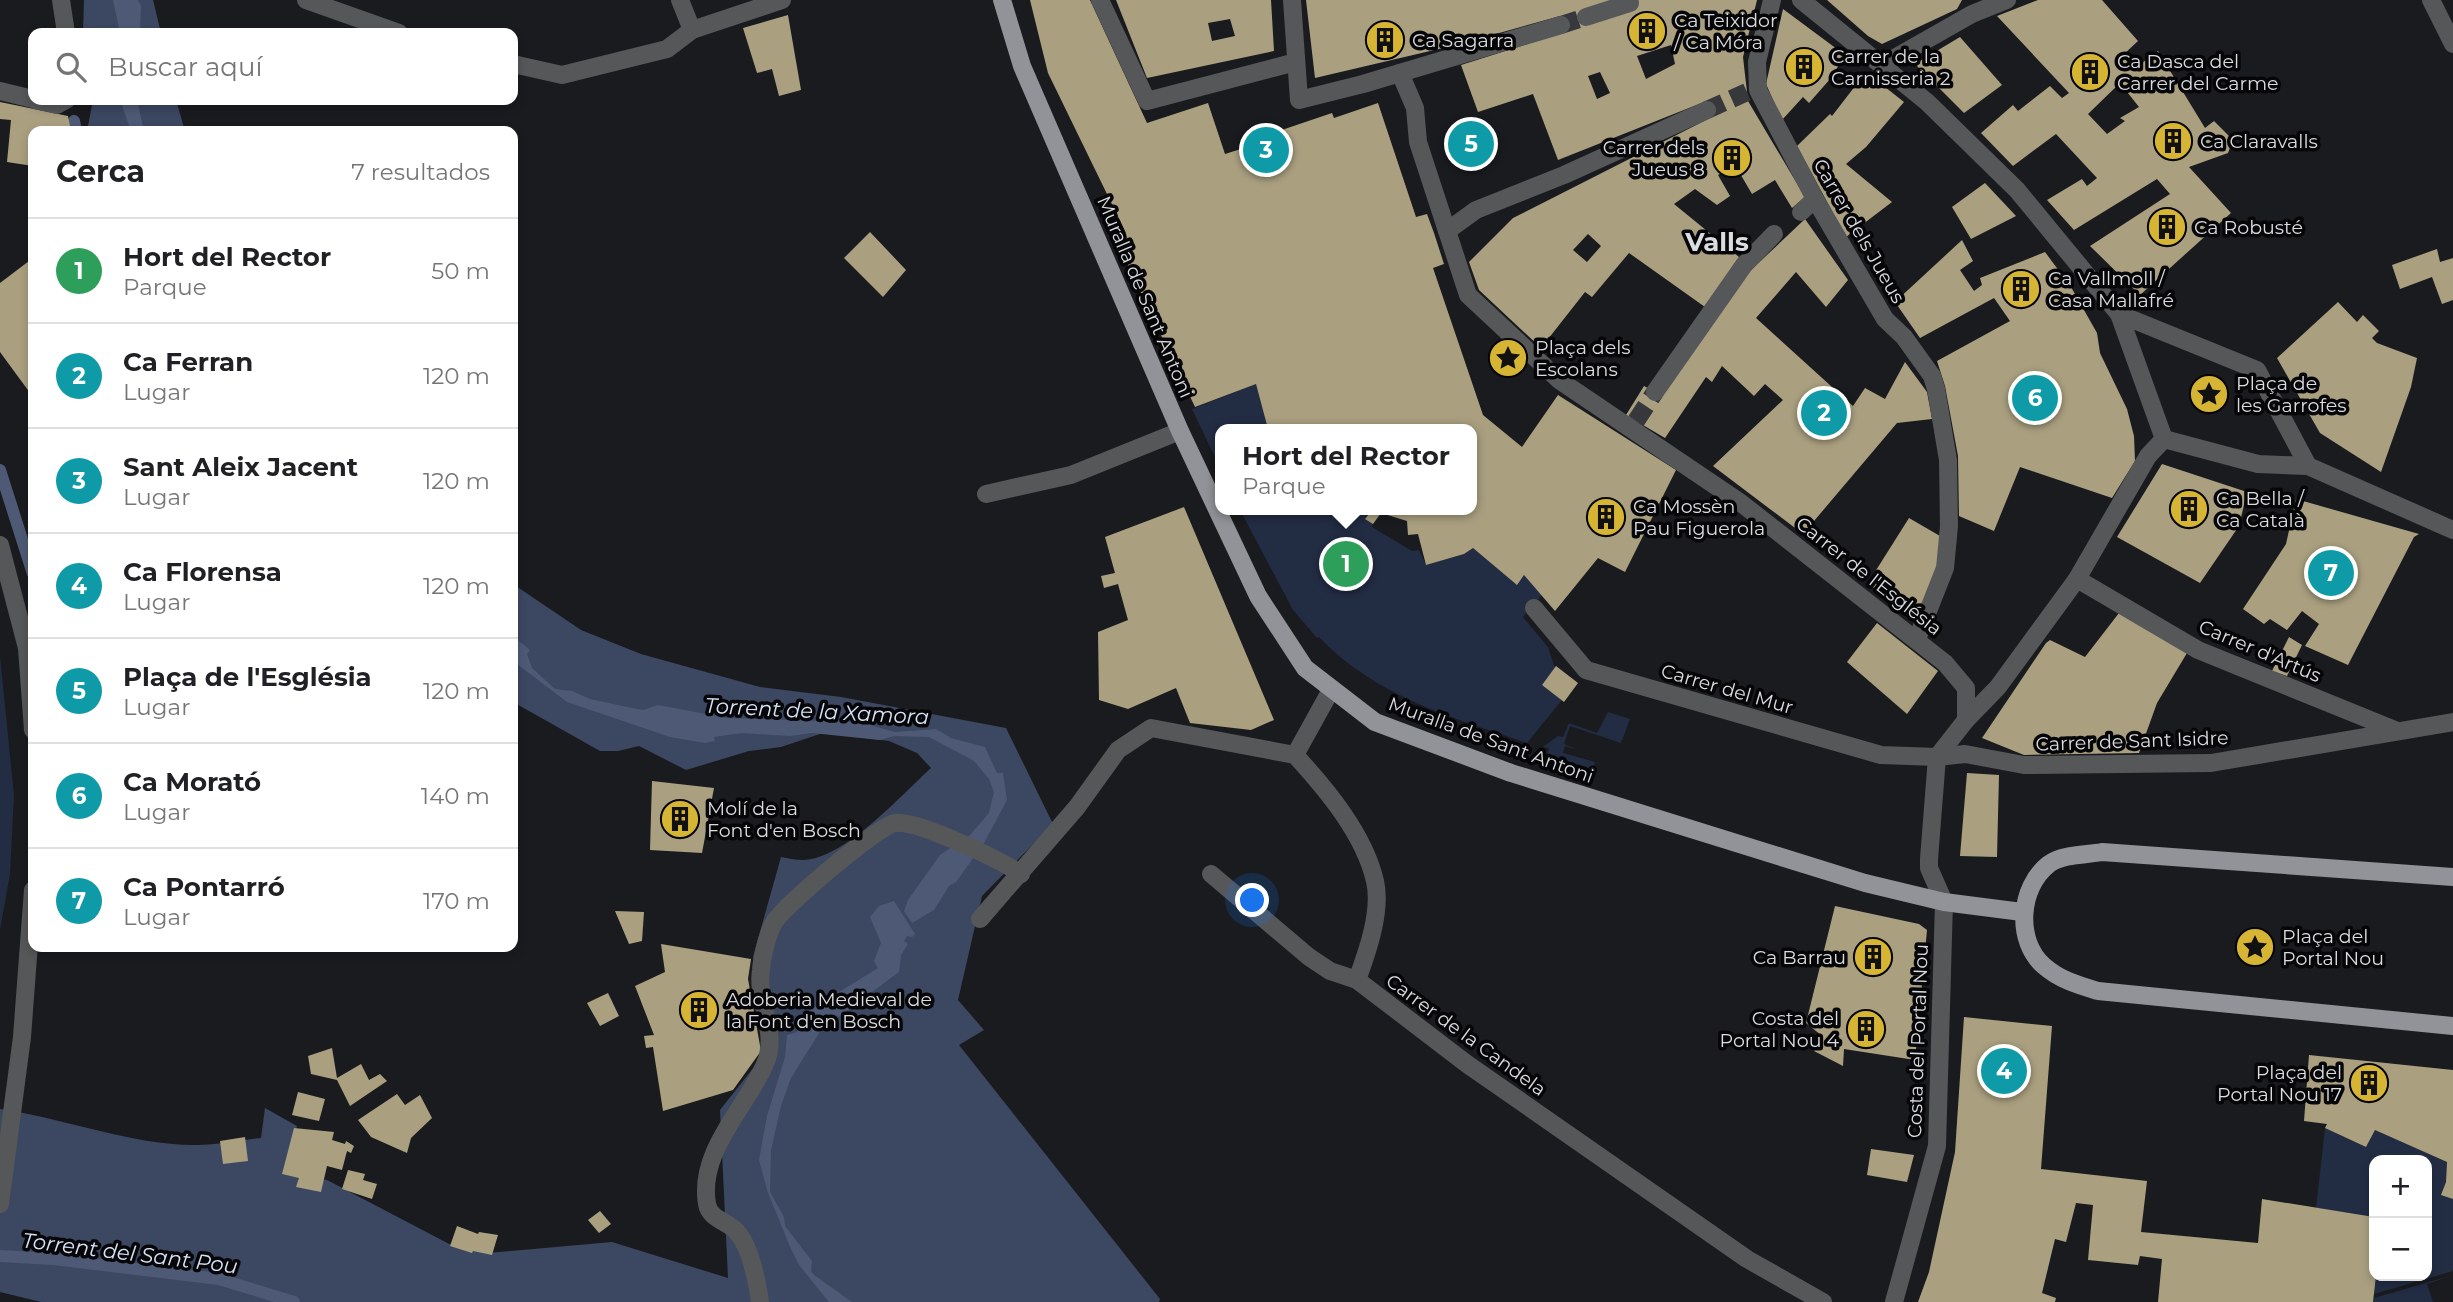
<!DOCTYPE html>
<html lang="es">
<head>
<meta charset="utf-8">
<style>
  :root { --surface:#fff; --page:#f6f6f6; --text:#202124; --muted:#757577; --line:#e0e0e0; --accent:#72642b }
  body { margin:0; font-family:Montserrat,sans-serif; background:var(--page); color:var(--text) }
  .controls { position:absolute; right:21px; bottom:21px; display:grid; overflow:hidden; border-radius:14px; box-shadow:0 4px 10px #0003 }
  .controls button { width:63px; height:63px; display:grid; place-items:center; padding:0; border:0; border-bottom:2px solid var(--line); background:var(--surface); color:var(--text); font:35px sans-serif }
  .you { position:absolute; left:1253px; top:901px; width:24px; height:24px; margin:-18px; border:5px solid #fff; border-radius:50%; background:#1a73e8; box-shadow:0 0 0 10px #1a73e833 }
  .badge { display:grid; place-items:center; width:46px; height:46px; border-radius:50%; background:var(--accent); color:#fff; font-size:23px; font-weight:700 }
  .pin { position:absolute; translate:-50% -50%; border:4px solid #fff; box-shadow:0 2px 7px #0006 }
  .popup { position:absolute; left:1215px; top:424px; width:262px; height:91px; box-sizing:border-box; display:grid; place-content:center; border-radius:14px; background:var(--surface); filter:drop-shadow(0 2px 5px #0005); font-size:23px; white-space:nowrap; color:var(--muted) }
  .popup b { font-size:26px; color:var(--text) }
  .popup::after { content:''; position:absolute; left:50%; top:100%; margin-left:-14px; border:14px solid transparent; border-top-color:var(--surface) }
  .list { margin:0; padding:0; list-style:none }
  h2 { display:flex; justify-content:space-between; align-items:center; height:91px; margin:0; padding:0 28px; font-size:30px }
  h2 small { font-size:23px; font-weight:400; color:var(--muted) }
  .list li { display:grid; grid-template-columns:46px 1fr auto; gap:21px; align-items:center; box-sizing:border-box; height:105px; padding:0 28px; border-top:2px solid var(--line) }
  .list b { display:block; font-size:26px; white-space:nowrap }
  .list p { margin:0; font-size:23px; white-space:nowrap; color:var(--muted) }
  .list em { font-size:23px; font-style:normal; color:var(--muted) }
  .icon { flex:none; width:38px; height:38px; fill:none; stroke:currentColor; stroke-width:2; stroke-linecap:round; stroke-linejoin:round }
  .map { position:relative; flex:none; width:2453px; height:1302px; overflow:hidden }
  .search { position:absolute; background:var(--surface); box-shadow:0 4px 10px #0003; left:28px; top:28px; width:490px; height:77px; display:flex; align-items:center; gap:18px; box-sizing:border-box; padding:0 24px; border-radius:14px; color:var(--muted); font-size:26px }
  .panel { position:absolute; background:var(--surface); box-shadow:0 4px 10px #0003; left:28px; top:126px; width:490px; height:826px; border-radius:14px }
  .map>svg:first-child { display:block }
</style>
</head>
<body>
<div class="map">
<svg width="2453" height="1302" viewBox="0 0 2453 1302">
  <rect width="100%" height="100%" fill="#1a1b1f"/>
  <g fill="#222c43">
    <polygon points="1256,384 1268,429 1220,429 1220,468 1192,409"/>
    <path d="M 1240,510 L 1372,510 L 1365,518 L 1373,524 L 1372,527 L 1412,551 L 1419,550 L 1426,565 L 1464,554 L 1473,548 L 1516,584 L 1524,575 L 1543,594 L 1523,617 L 1548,647 L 1555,668 L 1542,685 L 1562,700 L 1527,743 C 1451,717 1376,697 1319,637 L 1317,638 L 1293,610 Z"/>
    <polygon points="0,656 14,795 10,874 0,930"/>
    <polygon points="1608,712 1630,719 1621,743 1570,726 1564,744 1578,750 1565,746 1563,753 1595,762 1593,769 1547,755 1549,748 1543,747 1558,736 1563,737 1569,723 1597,733"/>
    <polygon points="2325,1128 2366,1147 2375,1130 2447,1162 2446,1182 2442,1194 2453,1199 2453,1271 2374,1294 2376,1276 2427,1276 2430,1226 2427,1224 2427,1160 2374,1160 2374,1217 2316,1208"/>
    <polygon points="2453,1275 2427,1284 2433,1302 2373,1302 2374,1298"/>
  </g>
  <g fill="#3c4761">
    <polygon points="84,0 153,0 161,33 83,33"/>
    <polygon points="93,100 176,100 185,131 87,131"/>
    <path d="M 513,584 L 581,630 L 641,654 L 760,687 L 841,697 L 1006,728 L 1053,824 L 982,896 L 958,1000 L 984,1030 L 959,1045 L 1160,1299 L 1159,1302 L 41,1302 L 0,1292 L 0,1109 C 62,1118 136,1146 197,1145 C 218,1145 240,1140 261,1138 L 265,1108 L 297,1126 L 284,1173 L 327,1180 L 455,1247 L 488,1253 L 612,1242 L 728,1278 L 720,1110 L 766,1052 L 753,957 L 781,857 C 788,858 795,860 803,860 C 845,859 901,795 931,768 L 917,753 L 889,741 L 823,733 L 781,747 L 749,751 L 686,770 L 639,746 L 618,751 L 600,751 L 513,702 Z"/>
  </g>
  <g fill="#4e5a75">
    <polygon points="113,0 138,0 141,6 140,33 120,33"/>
    <polygon points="120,100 137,100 144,131 131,131"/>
    <polygon points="513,636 530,650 527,654 532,668 555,689 572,691 590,699 632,708 643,710 658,705 727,718 859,722 895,732 936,729 951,738 985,747 997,773 1003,773 1007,800 984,843 956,882 949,886 934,910 912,923 904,911 908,900 940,855 970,835 989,813 994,792 989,779 974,761 929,737 894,736 880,740 812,733 790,736 742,733 714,737 715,741 705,743 670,737 567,702 513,661"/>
    <polygon points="894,901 915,934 912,937 907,936 904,941 908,944 901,955 899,972 821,1030 791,1078 781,1106 771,1150 770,1192 784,1217 785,1226 812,1261 811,1271 814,1275 852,1302 829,1302 799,1265 791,1249 768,1193 759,1160 767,1116 785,1057 787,1035 797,1032 810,1010 878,968 874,961 881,943 870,917 879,906"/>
  </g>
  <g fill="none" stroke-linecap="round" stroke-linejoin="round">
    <g stroke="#4e5a75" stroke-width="12">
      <polyline points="74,121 76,131"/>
      <polyline points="0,470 33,574"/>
      <polyline points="0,1256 53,1259 219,1279 294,1302"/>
    </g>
  </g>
  <g fill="#aaa080" fill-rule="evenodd">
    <polygon points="1030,0 1090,0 1147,123 1208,103 1225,154 1263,142 1261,137 1332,113 1334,118 1378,103 1416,217 1427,214 1434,233 1444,264 1433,268 1483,415 1522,447 1558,395 1676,470 1625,572 1598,558 1555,611 1524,575 1517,585 1473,548 1464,554 1426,565 1418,534 1408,535 1407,521 1381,513 1373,524 1365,519 1372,510 1472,510 1472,429 1268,429 1256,384 1195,407 1116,240 1126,233 1048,73"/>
    <path d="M 1116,0 L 1271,0 L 1274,51 L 1147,78 ZM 1230,19 L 1235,36 L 1212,41 L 1208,23 Z"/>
    <path d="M 1306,0 L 1757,0 L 1743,57 L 1748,101 L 1805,197 L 1792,208 L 1775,180 L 1752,194 L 1735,165 L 1718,175 L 1730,196 L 1717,205 L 1695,189 L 1674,204 L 1739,257 L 1705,307 L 1629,253 L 1592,297 L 1585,292 L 1541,348 L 1479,290 L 1469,262 L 1513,218 L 1710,118 L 1704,102 L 1558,160 L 1533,94 L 1478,112 L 1461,65 L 1562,33 L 1560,16 L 1460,44 L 1315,78 ZM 1671,45 L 1675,64 L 1646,79 L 1637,56 ZM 1600,72 L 1610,93 L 1597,99 L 1588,76 ZM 1588,234 L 1601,246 L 1587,262 L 1573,250 Z"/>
    <polygon points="1827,0 1962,0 1957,9 1882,44 1868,36"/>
    <path d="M 2038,0 L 2102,0 L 2138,41 L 2122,56 L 2134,69 L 2158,51 L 2205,128 L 2214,121 L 2233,140 L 2228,153 L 2189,167 L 2231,213 L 2140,295 L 2090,246 L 2170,194 L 2157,179 L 2074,230 L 2047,200 L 2082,179 L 2087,186 L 2097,178 L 2056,134 L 2013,166 L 1981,133 L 2013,105 L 2018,111 L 2050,86 L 2062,98 L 2069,93 L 1997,16 ZM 2120,83 L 2139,107 L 2120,118 L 2125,121 L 2107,134 L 2088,114 Z"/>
    <polygon points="1783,9 1845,55 1831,78 1809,103 1803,97 1782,120 1766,84"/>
    <polygon points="788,15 801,90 779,96 772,69 757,73 743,28"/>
    <polygon points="1960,37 2002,85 1964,113 1915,64"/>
    <polygon points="1866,72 1904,102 1866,147 1846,164 1892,202 1846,237 1797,146 1830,114 1832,116"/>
    <polygon points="0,102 68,116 71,131 33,131 33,166 7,162 11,120 0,119"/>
    <polygon points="1985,183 2016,216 1971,239 1952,207"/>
    <polygon points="1805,219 1848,280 1826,307 1796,272 1756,318 1853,406 1865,388 1885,399 1905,362 1927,392 1932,419 1897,423 1803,534 1713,466 1783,400 1765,384 1754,396 1722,366 1712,382 1706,377 1665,438 1626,415 1644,386 1662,396 1749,272"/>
    <polygon points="870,232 906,270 883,297 844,258"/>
    <polygon points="1962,240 1973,261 1960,270 1974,291 1982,285 1980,278 2045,252 2071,287 2097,333 2100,353 2127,409 2134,436 2135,461 2112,498 2020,467 1994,531 1959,516 1958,456 1945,386 1937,361 2010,321 1994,298 1920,338 1895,302"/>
    <polygon points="2437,249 2440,262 2453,258 2453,300 2442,304 2432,277 2400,289 2392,265"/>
    <polygon points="33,258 33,397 0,352 0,283"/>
    <polygon points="2338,302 2357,322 2363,315 2379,331 2372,338 2377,343 2417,358 2411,387 2381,472 2320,433 2277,358"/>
    <polygon points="2162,464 2247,492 2239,526 2200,583 2117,537"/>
    <polygon points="2296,499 2419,534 2414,537 2348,665 2305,646 2319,624 2302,611 2287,630 2270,619 2264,624 2243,609 2286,544"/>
    <polygon points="1184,507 1274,720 1251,730 1190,723 1176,688 1128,709 1099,700 1098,632 1128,620 1118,584 1104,588 1101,576 1115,573 1105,537"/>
    <polygon points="1909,518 1940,536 1941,564 1916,622 1868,583"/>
    <polygon points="2119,613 2187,653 2157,703 2139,753 2024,755 1982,738 2046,643 2050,640 2085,657"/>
    <polygon points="1877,623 1938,671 1907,714 1847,662"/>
    <polygon points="2289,637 2302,645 2287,676 2272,671"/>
    <polygon points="1556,666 1578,683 1564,702 1542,685"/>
    <polygon points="1967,773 1999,775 1997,857 1960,856"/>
    <polygon points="652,781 714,788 702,853 650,850"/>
    <polygon points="1835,906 1919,924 1927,930 1915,1060 1844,1049 1843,1066 1814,1051 1821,1035 1806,1023"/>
    <polygon points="615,911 644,912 642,941 629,944"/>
    <polygon points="661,944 751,959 748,979 761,1051 733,1090 663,1111 653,1047 646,1048 644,1036 654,1035 635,986 665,972"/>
    <polygon points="608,993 619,1016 600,1026 587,1003"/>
    <polygon points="1964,1017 2052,1026 2041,1169 2147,1181 2141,1232 2258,1243 2262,1199 2374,1217 2376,1276 2373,1302 2158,1302 2162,1259 2140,1256 2138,1265 2088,1260 2093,1205 2076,1203 2066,1242 2055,1239 2042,1293 2056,1298 2055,1302 1918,1302 1929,1272 1955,1152"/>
    <polygon points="332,1048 337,1078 361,1064 369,1080 380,1074 387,1081 350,1106 337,1080 311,1074 308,1056"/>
    <polygon points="2309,1055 2453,1070 2453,1199 2441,1195 2446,1182 2447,1162 2375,1130 2366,1147 2325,1128 2327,1124 2304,1121"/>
    <polygon points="298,1092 325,1099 319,1121 292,1115"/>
    <polygon points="397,1094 405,1105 420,1095 432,1118 411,1138 407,1153 371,1137 358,1120"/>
    <polygon points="294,1128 334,1132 332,1140 345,1144 346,1141 354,1146 351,1153 347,1151 342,1170 327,1166 321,1192 296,1187 299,1178 282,1174"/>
    <polygon points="245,1137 248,1161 223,1164 220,1141"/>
    <polygon points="1871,1149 1914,1155 1907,1182 1867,1175"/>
    <polygon points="348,1170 365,1174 363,1180 377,1184 372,1199 342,1189"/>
    <polygon points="600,1211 611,1224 599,1233 588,1220"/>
    <polygon points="457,1226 478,1234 479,1232 498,1235 492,1255 473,1251 472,1253 450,1246"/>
  </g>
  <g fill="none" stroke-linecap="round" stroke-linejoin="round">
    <g stroke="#37383c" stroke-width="18" stroke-dasharray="18 9" stroke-linecap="butt">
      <polyline points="1561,25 1586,17"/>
      <polyline points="1707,110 1747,92"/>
      <polyline points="1636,421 1655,392"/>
    </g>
    <g stroke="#565759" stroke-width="18">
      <polyline points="61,0 66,33"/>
      <polyline points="306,0 399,33"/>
      <polyline points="680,0 692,30"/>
      <polyline points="1100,0 1147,101 1296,62"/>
      <polyline points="1292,0 1299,100 1363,84 1561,25"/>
      <polyline points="1772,0 1757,62 1758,90 1815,199 1885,319 1904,337 1932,376 1936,389 1948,460 1949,526 1945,568 1917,639"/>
      <polyline points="1801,0 1927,102 2017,190 2119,314 2164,439"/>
      <polyline points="2431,0 2453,44"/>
      <polyline points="1586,17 1630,3"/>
      <polyline points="513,64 562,75 667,49 692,30 782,0"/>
      <polyline points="1884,64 1972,14 2007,0"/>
      <polyline points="1400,73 1415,108 1418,142 1468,295 1559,380 1741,503 1945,663 1966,688 1966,720"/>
      <polyline points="0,91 33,99"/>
      <polyline points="35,100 57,105 66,100"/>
      <polyline points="1801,212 1815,199"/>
      <polyline points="1447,231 1476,210 1564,175 1707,110"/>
      <polyline points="2119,314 2257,370 2308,466"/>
      <polyline points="1655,392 1744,265 1774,234"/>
      <polyline points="2164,439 2258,464 2308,466 2453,530"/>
      <polyline points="986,494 1071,475 1180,431"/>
      <polyline points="0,545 27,648 33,730"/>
      <polyline points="2077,579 2198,650 2395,730"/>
      <polyline points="1534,608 1586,670 1881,755 1937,757 1965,754 2024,765 2211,763 2453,722"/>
      <path d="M 1295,755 C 1327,790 1364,834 1375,881 C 1382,911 1367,953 1357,980"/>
      <polyline points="1295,755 1331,690"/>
      <polyline points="1211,874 1309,957 1330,971 1357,980 1467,1064 1747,1259 1823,1302"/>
      <polyline points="980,919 1077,807 1118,750 1151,728 1295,755"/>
      <polyline points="0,1204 22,1037 33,890"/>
      <path d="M 760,1302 C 757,1281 751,1248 737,1232 C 728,1221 710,1220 707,1204 C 698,1151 746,1108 765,1064 C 779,1033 756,1001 761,970 C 762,957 767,936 773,924 C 781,908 879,825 895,823 C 918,820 1000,860 1021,874"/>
      <polyline points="1894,1302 1937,1146 1944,902 1929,868 1929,859 1937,757 1966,720 1998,687 2077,579 2148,456 2164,439"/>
    </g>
    <g stroke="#919398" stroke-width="18">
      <polyline points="1002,0 1022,66 1180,431 1258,596 1305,668 1375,722 1511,773 1865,883 1944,902 2022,912"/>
      <path d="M 2453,877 L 2102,852 C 2086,855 2063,854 2049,864 C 2019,887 2015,941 2044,966 C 2060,980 2078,985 2098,991 L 2453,1026"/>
    </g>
  </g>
  <defs>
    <g id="building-disc" transform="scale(2.0125)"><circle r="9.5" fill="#d6b534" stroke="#060608"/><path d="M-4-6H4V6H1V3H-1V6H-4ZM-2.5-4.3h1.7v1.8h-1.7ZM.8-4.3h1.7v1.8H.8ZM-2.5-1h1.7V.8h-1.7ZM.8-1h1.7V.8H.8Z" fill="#111"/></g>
    <g id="sight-disc" transform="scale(2.0125)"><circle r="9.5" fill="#d6b534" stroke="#060608"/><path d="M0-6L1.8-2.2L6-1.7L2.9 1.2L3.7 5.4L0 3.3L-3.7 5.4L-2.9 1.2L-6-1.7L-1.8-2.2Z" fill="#111"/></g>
  </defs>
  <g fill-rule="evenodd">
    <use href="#building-disc" x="1647" y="31"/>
    <use href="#building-disc" x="1385" y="40"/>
    <use href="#building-disc" x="1804" y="67"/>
    <use href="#building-disc" x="2090" y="72"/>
    <use href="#building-disc" x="2173" y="141"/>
    <use href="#building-disc" x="1732" y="158"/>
    <use href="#building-disc" x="2167" y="227"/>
    <use href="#building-disc" x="2021" y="289"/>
    <use href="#sight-disc" x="1508" y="358"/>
    <use href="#sight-disc" x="2209" y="394"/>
    <use href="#building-disc" x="2189" y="509"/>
    <use href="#building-disc" x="1606" y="517"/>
    <use href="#building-disc" x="680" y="819"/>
    <use href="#sight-disc" x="2255" y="947"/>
    <use href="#building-disc" x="1873" y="957"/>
    <use href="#building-disc" x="699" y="1010"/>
    <use href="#building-disc" x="1866" y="1029"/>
    <use href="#building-disc" x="2369" y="1083"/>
  </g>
  <g text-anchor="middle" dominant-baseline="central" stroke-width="7" stroke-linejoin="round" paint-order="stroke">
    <g font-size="19" fill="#dbdcdf" stroke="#060608" text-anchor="start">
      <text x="1674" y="20">Ca Teixidor<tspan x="1674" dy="22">/ Ca Móra</tspan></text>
      <text x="1412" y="40">Ca Sagarra</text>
      <text x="1831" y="56">Carrer de la<tspan x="1831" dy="22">Carnisseria 2</tspan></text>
      <text x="2117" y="61">Ca Dasca del<tspan x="2117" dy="22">Carrer del Carme</tspan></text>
      <text x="2200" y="141">Ca Claravalls</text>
      <text x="1705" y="147" text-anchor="end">Carrer dels<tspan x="1705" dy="22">Jueus 8</tspan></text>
      <text x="2194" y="227">Ca Robusté</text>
      <text x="2048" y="278">Ca Vallmoll /<tspan x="2048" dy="22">Casa Mallafré</tspan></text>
      <text x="1535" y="347">Plaça dels<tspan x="1535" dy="22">Escolans</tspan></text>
      <text x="2236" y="383">Plaça de<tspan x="2236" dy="22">les Garrofes</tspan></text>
      <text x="2216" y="498">Ca Bella /<tspan x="2216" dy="22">Ca Català</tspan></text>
      <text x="1633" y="506">Ca Mossèn<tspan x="1633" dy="22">Pau Figuerola</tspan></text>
      <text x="707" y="808">Molí de la<tspan x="707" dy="22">Font d'en Bosch</tspan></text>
      <text x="2282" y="936">Plaça del<tspan x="2282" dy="22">Portal Nou</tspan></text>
      <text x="1846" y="957" text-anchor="end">Ca Barrau</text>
      <text x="726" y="999">Adoberia Medieval de<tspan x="726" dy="22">la Font d'en Bosch</tspan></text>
      <text x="1839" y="1018" text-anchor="end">Costa del<tspan x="1839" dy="22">Portal Nou 4</tspan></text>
      <text x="2342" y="1072" text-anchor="end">Plaça del<tspan x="2342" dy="22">Portal Nou 17</tspan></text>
    </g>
    <g font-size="19" fill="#dbdcdf" stroke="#060608">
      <text transform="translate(1859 231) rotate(60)">Carrer dels Jueus</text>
      <text transform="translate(1145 297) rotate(67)">Muralla de Sant Antoni</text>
      <text transform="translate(1869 576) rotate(38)">Carrer de l'Església</text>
      <text transform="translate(2260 651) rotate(23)">Carrer d'Artús</text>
      <text transform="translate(1727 689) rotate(16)">Carrer del Mur</text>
      <text transform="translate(1491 740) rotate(20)">Muralla de Sant Antoni</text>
      <text transform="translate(2132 741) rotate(-2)">Carrer de Sant Isidre</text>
      <text transform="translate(1466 1035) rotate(36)">Carrer de la Candela</text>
      <text transform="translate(1918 1041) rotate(-88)">Costa del Portal Nou</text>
    </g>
    <g font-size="21" font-style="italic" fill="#d8e2f7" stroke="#060608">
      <text transform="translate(817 711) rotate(3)">Torrent de la Xamora</text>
      <text transform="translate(130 1253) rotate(7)">Torrent del Sant Pou</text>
    </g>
    <g font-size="26" font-weight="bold" fill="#dbdcdf" stroke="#060608">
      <text x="1717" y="242">Valls</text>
    </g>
  </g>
</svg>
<div class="controls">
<button>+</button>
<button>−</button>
</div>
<div class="you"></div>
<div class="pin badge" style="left:1346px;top:564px;background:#2e9e5b">1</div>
<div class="popup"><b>Hort del Rector</b>Parque</div>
<div class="pin badge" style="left:1824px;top:413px;background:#0f9aa8">2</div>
<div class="pin badge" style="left:1266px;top:150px;background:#0f9aa8">3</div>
<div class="pin badge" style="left:2004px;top:1071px;background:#0f9aa8">4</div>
<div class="pin badge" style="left:1471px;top:144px;background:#0f9aa8">5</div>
<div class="pin badge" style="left:2035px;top:398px;background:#0f9aa8">6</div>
<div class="pin badge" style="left:2331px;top:573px;background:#0f9aa8">7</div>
<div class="search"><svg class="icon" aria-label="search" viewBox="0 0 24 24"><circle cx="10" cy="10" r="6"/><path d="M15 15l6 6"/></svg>Buscar aquí</div>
<section class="panel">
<h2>Cerca<small>7 resultados</small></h2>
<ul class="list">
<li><span class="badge" style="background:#2e9e5b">1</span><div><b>Hort del Rector</b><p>Parque</p></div><em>50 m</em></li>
<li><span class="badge" style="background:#0f9aa8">2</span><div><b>Ca Ferran</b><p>Lugar</p></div><em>120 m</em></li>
<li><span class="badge" style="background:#0f9aa8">3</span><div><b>Sant Aleix Jacent</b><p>Lugar</p></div><em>120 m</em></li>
<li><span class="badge" style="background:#0f9aa8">4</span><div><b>Ca Florensa</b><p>Lugar</p></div><em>120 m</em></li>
<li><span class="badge" style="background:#0f9aa8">5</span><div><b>Plaça de l'Església</b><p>Lugar</p></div><em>120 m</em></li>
<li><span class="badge" style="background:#0f9aa8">6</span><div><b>Ca Morató</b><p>Lugar</p></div><em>140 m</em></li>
<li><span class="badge" style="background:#0f9aa8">7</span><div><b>Ca Pontarró</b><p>Lugar</p></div><em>170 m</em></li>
</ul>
</section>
</div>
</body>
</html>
